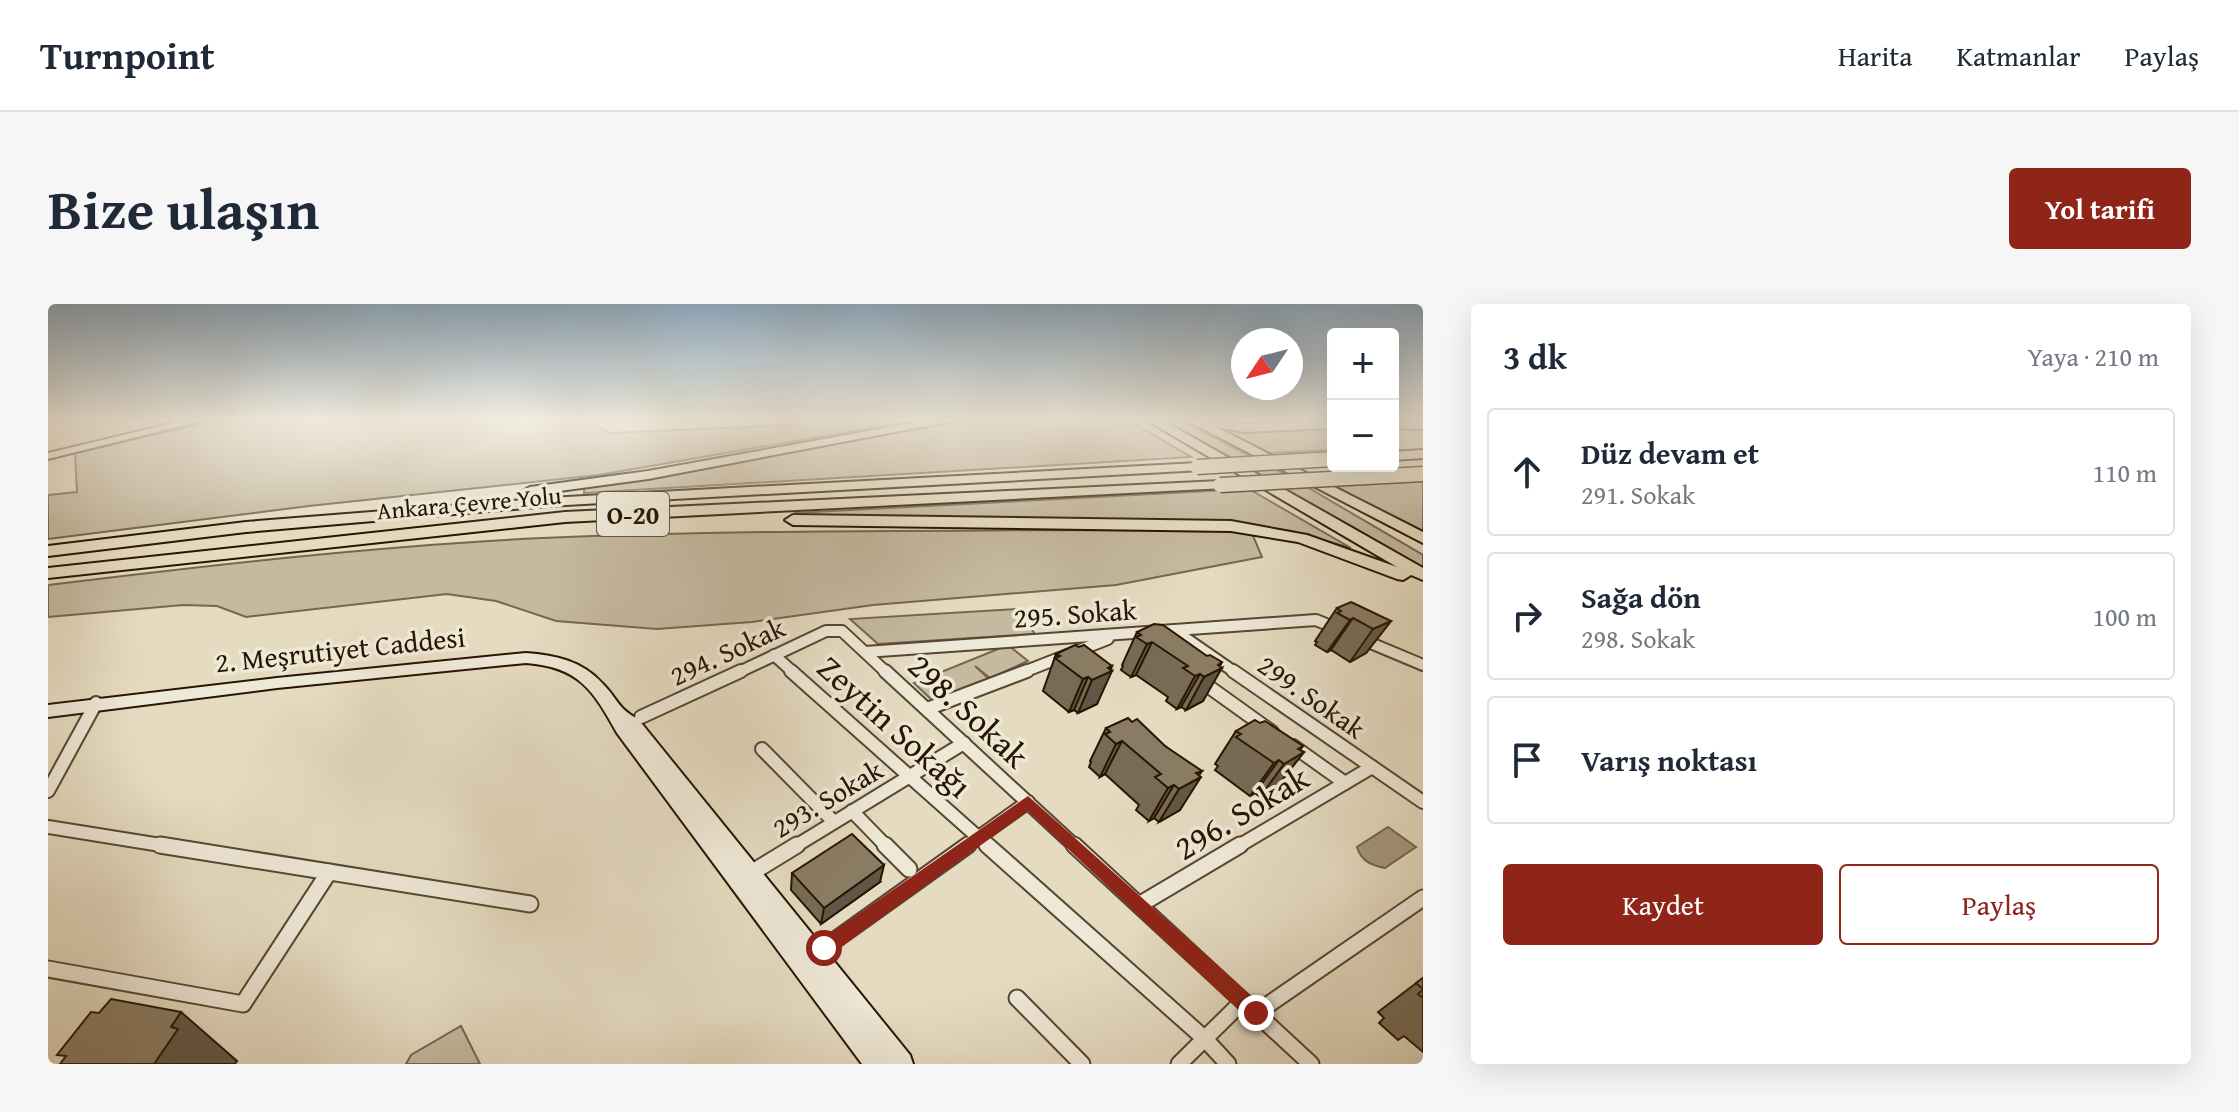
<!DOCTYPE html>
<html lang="tr">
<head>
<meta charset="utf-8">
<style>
  :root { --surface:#fff; --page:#f6f6f7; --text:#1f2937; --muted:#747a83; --line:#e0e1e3; --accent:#8f2418 }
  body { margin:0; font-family:"Gentium Book Plus",serif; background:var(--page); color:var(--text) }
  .controls { position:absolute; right:24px; top:24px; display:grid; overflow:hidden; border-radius:8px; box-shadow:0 8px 32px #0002 }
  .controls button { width:72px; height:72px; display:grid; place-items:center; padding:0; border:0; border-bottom:2px solid var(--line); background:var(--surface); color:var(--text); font:40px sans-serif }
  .compass { position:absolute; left:1183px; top:24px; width:72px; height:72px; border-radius:50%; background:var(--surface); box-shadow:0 8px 32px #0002; rotate:235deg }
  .stop { position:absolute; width:24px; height:24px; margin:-18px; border:6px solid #8f2418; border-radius:50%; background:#fff }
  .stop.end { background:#8f2418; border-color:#fff; box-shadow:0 2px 8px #0008 }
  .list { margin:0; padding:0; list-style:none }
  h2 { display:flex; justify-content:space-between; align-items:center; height:104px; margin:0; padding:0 32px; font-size:34px }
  h2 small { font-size:26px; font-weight:400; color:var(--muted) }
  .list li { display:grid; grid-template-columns:52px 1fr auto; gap:24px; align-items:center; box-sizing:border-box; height:128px; margin:0 16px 16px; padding:0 16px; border:2px solid var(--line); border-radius:8px }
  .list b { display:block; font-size:30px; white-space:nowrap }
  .list p { margin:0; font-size:26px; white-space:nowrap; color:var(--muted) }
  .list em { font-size:26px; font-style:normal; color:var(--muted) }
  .actions { display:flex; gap:16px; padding:24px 32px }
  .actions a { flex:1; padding:18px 0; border:2px solid var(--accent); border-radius:8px; text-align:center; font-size:28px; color:var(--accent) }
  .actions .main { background:var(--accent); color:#fff }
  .icon { flex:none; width:44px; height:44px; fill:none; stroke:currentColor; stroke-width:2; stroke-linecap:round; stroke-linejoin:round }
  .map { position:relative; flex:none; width:1375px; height:760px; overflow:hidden; border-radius:8px }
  header { display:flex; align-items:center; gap:48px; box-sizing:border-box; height:112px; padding:0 40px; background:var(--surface); border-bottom:2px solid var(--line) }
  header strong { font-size:38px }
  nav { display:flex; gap:44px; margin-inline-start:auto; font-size:28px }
  .intro { display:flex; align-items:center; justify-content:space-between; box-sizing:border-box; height:192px; padding:0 48px }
  h1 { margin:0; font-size:56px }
  .button { padding:20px 36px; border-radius:8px; background:var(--accent); color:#fff; font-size:28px; font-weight:700 }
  main { display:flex; gap:48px; padding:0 48px }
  aside { flex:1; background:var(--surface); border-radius:8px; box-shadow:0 8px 32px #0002 }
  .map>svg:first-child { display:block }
</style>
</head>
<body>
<header>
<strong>Turnpoint</strong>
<nav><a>Harita</a><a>Katmanlar</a><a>Paylaş</a></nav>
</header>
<div class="intro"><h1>Bize ulaşın</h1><a class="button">Yol tarifi</a></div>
<main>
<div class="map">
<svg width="1375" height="760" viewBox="0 0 1375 760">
  <rect width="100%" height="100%" fill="#e5dbc1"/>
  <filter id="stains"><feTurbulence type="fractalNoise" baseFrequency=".0025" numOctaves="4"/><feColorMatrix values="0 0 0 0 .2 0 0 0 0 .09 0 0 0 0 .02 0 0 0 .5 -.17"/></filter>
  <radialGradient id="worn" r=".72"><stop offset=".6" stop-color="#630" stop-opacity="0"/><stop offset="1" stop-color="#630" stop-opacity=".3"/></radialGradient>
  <g fill="#c5b9a0" stroke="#766750" stroke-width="2">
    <polygon points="170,116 536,116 562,129 745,121 772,116 868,116 551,171 261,202 0,235 0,191 29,188 27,149"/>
    <polygon points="920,116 1080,116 1143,153 536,189 536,184"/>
    <polygon points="1113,116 1132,116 1242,173 1375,251 1375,264"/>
    <polygon points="1285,123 1285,146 1221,149 1176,126 1228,127"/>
    <polygon points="1375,177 1375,232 1286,181"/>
    <polygon points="1201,185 1303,244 1243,227 1197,220 747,215 747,209"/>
    <path d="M 1050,226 L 1203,227 L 1214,253 L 1068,281 L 825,301 L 704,318 L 609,325 L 508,317 L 448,297 L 399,290 L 198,313 L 169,302 L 135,301 L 0,313 L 0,281 C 164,261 328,242 494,234 C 679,226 864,227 1050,226 Z"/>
    <polygon points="968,305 987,330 830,340 802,315"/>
    <polygon points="960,341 980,357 942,374 927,362 942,376 887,399 866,379"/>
    <polygon points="413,722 432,760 358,760 363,751"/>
  </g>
  <path fill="#a5987f" stroke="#73644c" stroke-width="2" d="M 1340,523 L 1368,543 L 1337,564 C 1323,561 1313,557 1309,543 Z"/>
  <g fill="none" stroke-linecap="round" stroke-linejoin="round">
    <g stroke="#574630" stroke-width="14">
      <g id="street-far2">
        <polyline points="1126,326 1188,369"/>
        <polyline points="1313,335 1375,361"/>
        <polyline points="817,348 1268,316 1290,325"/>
        <polyline points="726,351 746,369"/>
        <polyline points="689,369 778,327 794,327 839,369"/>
        <polyline points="973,369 1060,335"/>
      </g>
    </g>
    <g stroke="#574630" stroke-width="16">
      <g id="street-far1">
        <polyline points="743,367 941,543"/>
        <polyline points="837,367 1028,543"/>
        <polyline points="1185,367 1375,498"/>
        <polyline points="1150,375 1224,428"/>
        <polyline points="879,405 979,367"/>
        <polyline points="593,413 693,367"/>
        <polyline points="1245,442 1297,479"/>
        <polyline points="714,445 786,518"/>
        <polyline points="0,487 48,399"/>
        <polyline points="804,507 839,543"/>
        <polyline points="0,523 125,543"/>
        <polyline points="746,543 916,439"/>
        <polyline points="917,543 980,498"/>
        <polyline points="1189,543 1324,463"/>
      </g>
    </g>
    <g stroke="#574630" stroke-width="19">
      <g id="street">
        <polyline points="112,541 482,600"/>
        <polyline points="837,541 861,565"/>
        <polyline points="939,541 1157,735 1180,760"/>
        <polyline points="1026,541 1263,760"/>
        <polyline points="708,566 749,541"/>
        <polyline points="1091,601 1192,541"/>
        <polyline points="776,644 920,541"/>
        <polyline points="0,665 195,700 281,568"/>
        <polyline points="969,694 1034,760"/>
        <polyline points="1208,709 1375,594"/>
        <polyline points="1131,760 1195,697"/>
      </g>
    </g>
    <g stroke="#281500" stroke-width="4">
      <g id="secondary">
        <polygon points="138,116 157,116 0,155 0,149"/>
        <path d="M 478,349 C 507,351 534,357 554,379 C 570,395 569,404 590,415 L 862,751 L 865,760 L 814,760 L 569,429 C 545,386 531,363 478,359 L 229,384 L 0,413 L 0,401 L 229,374 Z"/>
      </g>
    </g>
    <g stroke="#281500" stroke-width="4">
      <g id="highway">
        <polygon points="881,116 910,116 600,175 482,191 475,187 482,183 600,167"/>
        <polygon points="1098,116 1114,116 1375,264 1375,276 1363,271 1355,276 1349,275 1250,238 1183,227 745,221 737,216 745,211 1183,217 1259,231 1349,263"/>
        <polygon points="1138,116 1197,120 1285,116 1285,124 1197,128 1168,123 1375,228 1375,239"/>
        <polygon points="1345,116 1375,117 1375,125 1345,124"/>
        <polygon points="1375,146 1375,154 1345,156 1345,148"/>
        <polygon points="1149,159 1154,160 1154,166 500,202 198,228 0,252 0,242 198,218 500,194"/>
        <polygon points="1172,177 1177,178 1177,184 517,218 0,274 0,264 517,208"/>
      </g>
    </g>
    <use href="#street-far2" stroke="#eee8d7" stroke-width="10"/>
    <use href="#street-far1" stroke="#eee8d7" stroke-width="12"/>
    <use href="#street" stroke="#eee8d7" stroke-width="15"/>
    <use href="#secondary" fill="#eee8d7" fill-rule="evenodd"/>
    <use href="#highway" fill="#e5dbc1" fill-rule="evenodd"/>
    <g stroke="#281500" stroke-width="17" stroke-linecap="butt">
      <g id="highway-bridge">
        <polyline points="1149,163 1285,155"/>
        <polyline points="1172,181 1375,170"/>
      </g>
    </g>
    <use href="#highway-bridge" stroke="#e5dbc1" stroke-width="14"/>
  </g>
  <g fill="#776b56" stroke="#281500" stroke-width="2">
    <polygon points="1289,304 1343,317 1318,349 1302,358 1283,346 1279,348 1267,341 1269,338 1267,337"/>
    <polygon points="1089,328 1172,362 1155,397 1138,406 1133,403 1129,405 1118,397 1120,393 1088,371 1083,373 1073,366 1075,362 1074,361"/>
    <polygon points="1008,350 1063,366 1049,400 1030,409 1026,406 1021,408 995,387"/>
    <polygon points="1058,424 1117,442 1151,471 1132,506 1111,518 1106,514 1101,517 1088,506 1091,501 1057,470 1052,473 1041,463 1043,458 1042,457"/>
    <polygon points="1188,427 1255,442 1252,446 1256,448 1230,481 1212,493 1207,489 1202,492 1167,466 1170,462 1167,460"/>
    <polygon points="744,569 832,578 773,620 743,586"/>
    <polygon points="1375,674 1375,748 1356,732 1350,736 1331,719 1336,714 1330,708"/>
  </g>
  <g fill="#615746" stroke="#281500" stroke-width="2">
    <polygon points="1305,314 1283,346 1279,348 1302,316"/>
    <polygon points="1343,317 1318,349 1302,358 1325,325"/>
    <polygon points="1104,338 1088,371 1083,373 1099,340"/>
    <polygon points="1174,358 1170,366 1174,364 1155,397 1138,406 1156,373"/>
    <polygon points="1064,362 1062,368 1064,367 1049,400 1030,409 1044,376"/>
    <polygon points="1152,370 1133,403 1129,405 1147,372"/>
    <polygon points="1040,373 1026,406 1021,408 1035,375"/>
    <polygon points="1074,437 1057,470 1052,473 1068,440"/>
    <polygon points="1255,442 1245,455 1256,448 1230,481 1212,493 1236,460 1250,445"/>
    <polygon points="1231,456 1207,489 1202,492 1226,459"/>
    <polygon points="1154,467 1148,476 1153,473 1132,506 1111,518 1131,485 1148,469"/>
    <polygon points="1126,481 1106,514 1101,517 1120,484"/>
    <polygon points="836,561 832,578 773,620 776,604"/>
    <polygon points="133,708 189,757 187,760 106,760 123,723"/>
  </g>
  <g fill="#8a7c64" stroke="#281500" stroke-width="2">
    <polygon points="1303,298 1343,317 1325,325 1305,314 1302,316 1289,309 1293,307 1289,304"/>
    <polygon points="1106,320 1115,321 1159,352 1162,351 1174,358 1170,361 1174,364 1156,373 1152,370 1147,372 1135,364 1140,362 1104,338 1099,340 1088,333 1093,331 1089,328"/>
    <polygon points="1027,341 1031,343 1036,341 1064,362 1060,364 1064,367 1044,376 1040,373 1035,375 1007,354 1012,352 1008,350"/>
    <polygon points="1080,414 1084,418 1089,415 1117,442 1154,467 1148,469 1153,473 1131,485 1126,481 1120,484 1107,473 1113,470 1074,437 1068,440 1057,430 1062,428 1058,424"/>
    <polygon points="1207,416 1212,419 1217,417 1255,442 1250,445 1256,448 1236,460 1231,456 1226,459 1188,433 1193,430 1188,427"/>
    <polygon points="804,530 836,561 776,604 744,569"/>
    <polygon points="1375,674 1375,685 1368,679"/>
    <polygon points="1375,686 1375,694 1370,690"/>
    <polygon points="63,695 133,708 123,723 130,725 106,760 12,760 18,752 9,751 43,708 51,709"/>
  </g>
  <linearGradient id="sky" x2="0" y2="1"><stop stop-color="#8da9be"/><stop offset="0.52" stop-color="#f3efe3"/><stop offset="1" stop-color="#f3efe3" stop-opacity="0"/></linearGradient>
  <rect width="1375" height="223" fill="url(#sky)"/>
  <polygon fill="#8f2418" points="980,492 1215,702 1218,709 1215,716 1208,718 1201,716 980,507 783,650 776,652 770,650 767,644 770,638"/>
  <g text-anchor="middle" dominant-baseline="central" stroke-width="7" stroke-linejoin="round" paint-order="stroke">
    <g font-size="24" fill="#281500" stroke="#eee8d7">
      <text transform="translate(421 199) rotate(-5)">Ankara Çevre Yolu</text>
    </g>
    <rect fill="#eee8d7" stroke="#635440" stroke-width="2" x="549" y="188" width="72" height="44" rx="6"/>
    <g font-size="26" font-weight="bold" fill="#281500">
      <text x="585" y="210">O-20</text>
    </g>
    <g font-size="28" fill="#281500" stroke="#eee8d7">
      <text transform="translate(1027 309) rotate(-4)">295. Sokak</text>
      <text transform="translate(292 345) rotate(-6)">2. Meşrutiyet Caddesi</text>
      <text transform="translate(679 347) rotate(-25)">294. Sokak</text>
      <text transform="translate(1264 392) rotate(35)">299. Sokak</text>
      <text transform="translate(779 494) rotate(-31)">293. Sokak</text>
    </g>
    <g font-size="34" fill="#281500" stroke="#eee8d7">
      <text transform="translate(921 406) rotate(43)">298. Sokak</text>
      <text transform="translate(847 422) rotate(42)">Zeytin Sokağı</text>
      <text transform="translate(1193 508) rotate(-31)">296. Sokak</text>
    </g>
  </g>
  <rect width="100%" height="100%" filter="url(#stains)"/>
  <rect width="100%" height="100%" fill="url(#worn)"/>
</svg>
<div class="controls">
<button>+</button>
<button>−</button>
</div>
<svg class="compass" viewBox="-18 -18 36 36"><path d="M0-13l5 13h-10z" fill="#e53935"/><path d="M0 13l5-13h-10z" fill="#747a83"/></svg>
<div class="stop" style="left:776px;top:644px"></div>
<div class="stop end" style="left:1208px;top:709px"></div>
</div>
<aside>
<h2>3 dk<small>Yaya · 210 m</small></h2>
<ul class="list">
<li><svg class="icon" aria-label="ahead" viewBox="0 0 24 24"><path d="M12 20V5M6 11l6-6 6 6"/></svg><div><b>Düz devam et</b><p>291. Sokak</p></div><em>110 m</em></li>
<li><svg class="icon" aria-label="right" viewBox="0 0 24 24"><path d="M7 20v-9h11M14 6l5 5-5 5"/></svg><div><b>Sağa dön</b><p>298. Sokak</p></div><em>100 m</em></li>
<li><svg class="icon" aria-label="arrive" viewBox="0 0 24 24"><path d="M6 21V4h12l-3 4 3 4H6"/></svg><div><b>Varış noktası</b></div></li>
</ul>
<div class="actions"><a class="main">Kaydet</a><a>Paylaş</a></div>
</aside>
</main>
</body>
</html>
